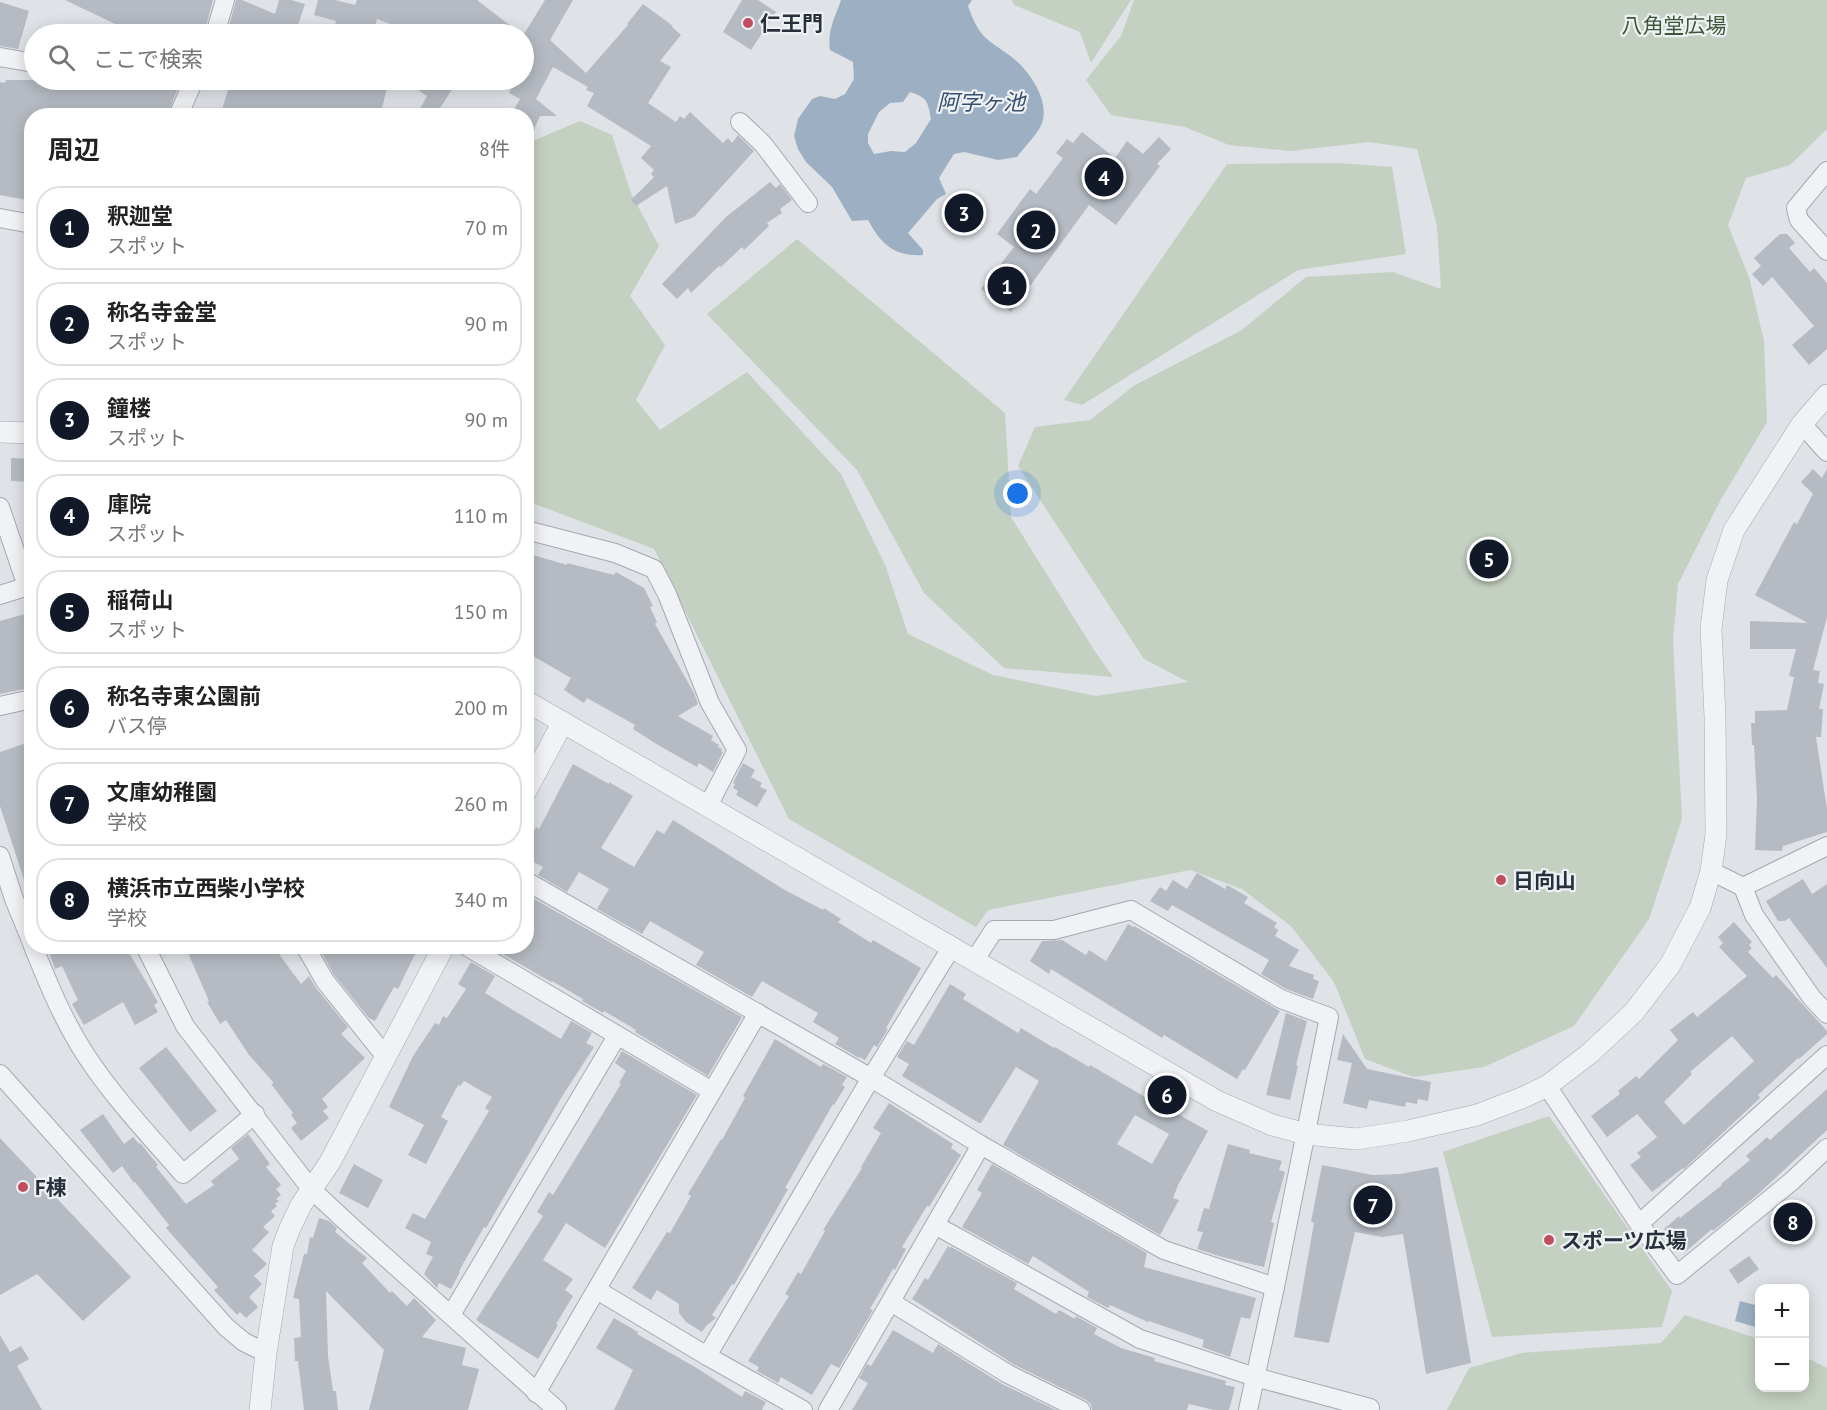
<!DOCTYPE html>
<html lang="ja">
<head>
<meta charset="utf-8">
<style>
  :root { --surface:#fff; --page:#f2f2f2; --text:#222; --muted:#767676; --line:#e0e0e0; --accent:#111827 }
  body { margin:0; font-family:"PT Sans","Noto Sans JP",sans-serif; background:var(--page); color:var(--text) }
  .controls { position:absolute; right:18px; bottom:18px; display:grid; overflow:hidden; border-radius:12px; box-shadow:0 3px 15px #0003 }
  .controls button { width:54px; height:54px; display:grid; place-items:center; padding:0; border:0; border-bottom:2px solid var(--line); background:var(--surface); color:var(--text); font:30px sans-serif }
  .you { position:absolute; left:1018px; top:494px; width:21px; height:21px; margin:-15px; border:4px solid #fff; border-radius:50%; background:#1a73e8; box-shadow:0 0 0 9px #1a73e833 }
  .badge { display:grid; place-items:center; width:39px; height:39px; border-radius:50%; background:var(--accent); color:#fff; font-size:20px; font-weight:700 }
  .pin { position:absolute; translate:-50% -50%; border:3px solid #fff; box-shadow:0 2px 6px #0006 }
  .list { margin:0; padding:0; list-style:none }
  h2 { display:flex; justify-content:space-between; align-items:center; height:78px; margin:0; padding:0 24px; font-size:26px }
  h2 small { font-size:20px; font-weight:400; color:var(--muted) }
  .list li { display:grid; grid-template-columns:39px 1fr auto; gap:18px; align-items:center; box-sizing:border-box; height:84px; margin:0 12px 12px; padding:0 12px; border:2px solid var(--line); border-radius:24px }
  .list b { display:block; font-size:22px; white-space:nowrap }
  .list p { margin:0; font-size:20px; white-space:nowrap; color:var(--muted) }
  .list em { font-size:20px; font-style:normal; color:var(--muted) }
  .icon { flex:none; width:33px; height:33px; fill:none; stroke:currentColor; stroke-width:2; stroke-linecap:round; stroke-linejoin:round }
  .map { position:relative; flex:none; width:1827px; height:1410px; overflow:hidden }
  .search { position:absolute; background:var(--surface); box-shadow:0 3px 15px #0003; left:24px; top:24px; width:510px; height:66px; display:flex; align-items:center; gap:15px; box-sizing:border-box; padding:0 21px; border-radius:33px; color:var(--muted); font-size:22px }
  .panel { position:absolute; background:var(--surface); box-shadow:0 3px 15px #0003; left:24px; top:108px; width:510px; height:846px; border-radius:24px }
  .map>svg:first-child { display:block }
</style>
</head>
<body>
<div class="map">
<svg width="1827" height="1410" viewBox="0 0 1827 1410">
  <rect width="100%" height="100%" fill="#dfe2e7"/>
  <g fill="#c4d0c1">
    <polygon points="1012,0 1131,0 1091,63 1080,32 1014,5"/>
    <polygon points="1134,0 1827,0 1827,129 1790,165 1746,178 1728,225 1749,277 1764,341 1767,422 1720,501 1678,584 1673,641 1682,819 1649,919 1574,1026 1484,1067 1413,1077 1365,1059 1334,982 1291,926 1242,889 1190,870 988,910 976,927 789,819 654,549 527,501 526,135 535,140 580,121 612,135 631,193 659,246 630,296 665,345 636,400 660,430 747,372 841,474 886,567 908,634 993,675 1096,696 1188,682 1144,659 1018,466 1035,427 1090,420 1135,385 1242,330 1306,277 1393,272 1441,289 1437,226 1417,149 1369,142 1291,151 1229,145 1185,127 1111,115 1086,80 1121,36"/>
    <polygon points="1338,163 1392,167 1406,254 1298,270 1082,405 1064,400 1227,164"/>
    <polygon points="797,239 1005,413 1011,517 1094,650 1113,677 1004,668 924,593 857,470 707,314"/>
    <polygon points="1549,1116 1672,1291 1662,1327 1492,1337 1443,1152"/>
    <polygon points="1685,1315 1759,1339 1760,1388 1804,1388 1805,1357 1827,1368 1827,1410 1447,1410 1469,1368 1522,1353 1661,1343"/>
  </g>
  <g fill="#9db0c3" fill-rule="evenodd">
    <path d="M 841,0 L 972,0 L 968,6 C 972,17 976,27 983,35 C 987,41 1006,52 1013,58 C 1029,71 1050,100 1042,123 C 1038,134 1025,146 1017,157 L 998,160 L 964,152 L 954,154 L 939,178 L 946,194 L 937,199 L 908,233 L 923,250 L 923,255 C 894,257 881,244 868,220 L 852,221 L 832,187 L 806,162 L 798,149 L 794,136 L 798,119 L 812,99 L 820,96 L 835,99 L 845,94 L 854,79 L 853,62 L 830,50 C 827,30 835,18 841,0 ZM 910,92 C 927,97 928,102 931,119 L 916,143 L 905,152 L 891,151 L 874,154 L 868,143 L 868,134 L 879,112 L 890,103 L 903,102 Z"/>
    <polygon points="1740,1301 1759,1306 1759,1328 1735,1321"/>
  </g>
  <g fill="#b6bbc3" fill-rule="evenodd">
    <polygon points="65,0 213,0 204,34 136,34"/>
    <polygon points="236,0 242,0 275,14 279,0 291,0 305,4 295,34 227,34"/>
    <polygon points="318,0 335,0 355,5 357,0 477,0 521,34 416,34 377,19 373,34 333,34 336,21 314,15"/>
    <polygon points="545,0 573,0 550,40 586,73 628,25 627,24 643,4 673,26 672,27 681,35 660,61 671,67 648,103 676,122 680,116 684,119 690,112 723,143 728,138 732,143 738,135 754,151 694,217 675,224 667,186 636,206 631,200 654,177 651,174 654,170 641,158 651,146 587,106 594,93 586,90 588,87 553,67 536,99 557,116 540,116 526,147 526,116 510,116 520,99 509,93 517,80 524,80 524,70 534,54 524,48 524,34"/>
    <polygon points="742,0 758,0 776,12 751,50 723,32"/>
    <polygon points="0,2 29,11 18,49 0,46"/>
    <polygon points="6,80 50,80 91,87 92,80 158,80 178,88 167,116 32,116 32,201 0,195 0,82 5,83"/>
    <polygon points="231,80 389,80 380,116 220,116"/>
    <polygon points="427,80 458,80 435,116 416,116 427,96 419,91"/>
    <polygon points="1082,132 1115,158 1127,141 1143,154 1159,137 1171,149 1157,164 1160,166 1116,225 1089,205 1011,312 981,289 1014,247 997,234 1030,189 1036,194 1063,158 1056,153 1067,139 1073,143"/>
    <polygon points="770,182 776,188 780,184 792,200 780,209 782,213 767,223 769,226 744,250 742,247 721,267 719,266 691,293 688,288 677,299 662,284 726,217"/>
    <polygon points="962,200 977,212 966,225 951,213"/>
    <polygon points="1780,234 1787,234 1795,243 1789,248 1810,272 1814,268 1827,283 1827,349 1809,365 1792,345 1814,326 1772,277 1763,286 1752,274 1761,266 1754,258"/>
    <polygon points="11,458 32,459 32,482 11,481"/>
    <polygon points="1813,469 1822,478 1827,469 1827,617 1813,670 1820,671 1818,683 1824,684 1819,709 1823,709 1821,737 1816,737 1827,809 1827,832 1783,846 1782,851 1755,850 1757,799 1754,745 1752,745 1751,723 1755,723 1755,711 1787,710 1794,677 1789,676 1796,649 1750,649 1750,621 1808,623 1755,595 1794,522 1797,524 1813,494 1801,482"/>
    <polygon points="533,555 567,565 567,563 614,575 616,572 644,588 653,606 650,607 657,622 655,624 694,693 698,704 678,716 713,736 711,740 719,745 718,747 722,749 721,751 723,752 713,772 699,763 697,767 658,745 633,729 635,725 587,698 584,703 564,690 571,678 526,652 526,577"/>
    <polygon points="32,612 32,671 25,673 29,688 0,694 0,621"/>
    <polygon points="32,741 32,892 28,892 0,806 0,752"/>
    <polygon points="743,763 755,770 751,777 762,783 760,787 767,790 757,807 736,795 738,791 733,788 735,784 733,783"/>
    <polygon points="573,764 609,784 609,782 633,796 601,848 634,867 657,830 664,834 673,820 783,889 823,910 824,908 841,919 838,922 871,943 873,940 921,968 886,1028 888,1029 877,1047 874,1045 865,1060 860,1057 859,1058 835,1044 839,1038 813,1022 818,1013 762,981 752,997 696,965 704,952 650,921 642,934 597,909 609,889 579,872 567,892 538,875 543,867 526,858 526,844 536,827 539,829"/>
    <polygon points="1197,873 1225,889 1227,885 1248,897 1244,903 1277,923 1274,927 1278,930 1275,936 1299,950 1289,966 1314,975 1313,979 1319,981 1313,999 1286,989 1261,974 1269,960 1172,905 1168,911 1150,901 1160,887 1166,891 1173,880 1187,889"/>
    <polygon points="1803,879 1812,894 1827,884 1827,968 1789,918 1785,921 1778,921 1766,901"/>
    <polygon points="527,895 742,1017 708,1076 635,1032 636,1030 604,1011 603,1013 582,1001 583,999 552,981 551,982 489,946 526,946"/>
    <path d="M 1734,922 L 1752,942 L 1749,945 L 1752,948 L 1748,952 L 1773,978 L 1776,975 L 1827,1031 L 1827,1034 L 1799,1059 L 1798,1058 L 1758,1095 L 1760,1098 L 1699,1155 L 1684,1169 L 1683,1168 L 1652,1192 L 1630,1165 L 1641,1157 L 1637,1153 L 1657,1137 L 1637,1114 L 1607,1137 L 1591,1116 L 1620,1094 L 1618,1091 L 1636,1076 L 1639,1079 L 1678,1040 L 1670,1030 L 1693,1012 L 1697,1017 L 1747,976 L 1719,947 L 1723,943 L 1718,937 ZM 1732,1036 L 1754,1061 L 1684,1125 L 1664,1102 L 1692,1074 L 1690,1072 Z"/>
    <polygon points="1128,924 1133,927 1134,926 1280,1011 1245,1070 1243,1069 1237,1079 1164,1035 1162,1038 1051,969 1049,974 1030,961 1042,941 1062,940 1086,955 1089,950 1106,961"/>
    <polygon points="47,946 90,946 93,953 106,946 125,946 158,1002 154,1005 158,1012 135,1025 123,1002 84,1025 72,1004 78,1000 62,966 55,969"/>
    <polygon points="185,946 273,946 301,984 309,976 316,988 348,1027 341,1034 365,1058 322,1099 328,1107 323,1111 329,1118 301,1141 291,1128 297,1123 291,1115 293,1113 271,1084 274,1083 249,1055 226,1020 220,1024 207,1002 209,1001"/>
    <polygon points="327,946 419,946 398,989 394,987 375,1021 369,1018 334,975 323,955"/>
    <polygon points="471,962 495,976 485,993 561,1039 571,1021 592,1033 586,1043 594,1047 563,1095 486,1228 484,1227 459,1271 460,1272 451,1289 439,1283 437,1288 424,1274 433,1257 426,1254 431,1242 405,1228 413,1213 425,1219 489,1111 485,1108 492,1097 464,1081 460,1086 458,1085 441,1117 448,1121 426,1164 408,1155 424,1125 389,1107 413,1056 435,1023 439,1025 443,1016 447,1018 466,989 458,984"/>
    <path d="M 950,984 L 966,994 L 963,999 L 1018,1033 L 1021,1028 L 1054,1048 L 1055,1047 L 1089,1067 L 1090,1065 L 1152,1101 L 1153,1100 L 1208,1131 L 1178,1185 L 1173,1198 L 1179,1200 L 1160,1235 L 1003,1145 L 1039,1081 L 1016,1067 L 981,1123 L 979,1123 L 902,1076 L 909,1064 L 897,1057 L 907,1041 L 914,1045 ZM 1135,1115 L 1169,1134 L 1152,1164 L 1117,1144 Z"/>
    <polygon points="1286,1013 1307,1021 1296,1065 1298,1066 1290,1100 1266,1095"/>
    <polygon points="1343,1034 1367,1069 1431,1082 1428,1101 1418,1099 1417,1104 1406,1102 1405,1107 1369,1100 1367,1109 1343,1103 1352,1063 1337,1060"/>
    <polygon points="775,1039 821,1067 823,1064 847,1077 842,1085 845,1087 834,1105 833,1104 785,1188 788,1189 734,1285 732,1284 712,1315 716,1318 707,1325 702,1332 686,1322 679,1313 679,1304 657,1290 651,1300 632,1288 667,1232 670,1233 691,1196 688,1194 721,1139 722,1140 745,1098 743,1096"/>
    <polygon points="166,1047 217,1111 190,1132 139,1068"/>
    <polygon points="622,1051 697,1095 605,1248 566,1223 543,1260 573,1279 565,1290 573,1296 556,1324 558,1325 538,1359 476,1320 543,1216 537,1212 549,1192 553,1195 621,1084 619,1083 626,1071 615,1063"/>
    <polygon points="1827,1089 1827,1130 1757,1195 1713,1231 1712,1229 1684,1253 1664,1229 1679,1216 1680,1218 1722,1185 1721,1184 1750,1160 1746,1156 1767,1137 1770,1140"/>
    <polygon points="889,1103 953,1144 951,1148 961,1155 929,1207 927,1206 902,1247 906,1249 895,1270 893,1269 870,1309 873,1310 839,1368 831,1364 812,1395 781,1377 778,1383 757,1371 759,1367 748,1361 789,1296 785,1294 798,1272 801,1274 825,1231 823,1230 862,1168 861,1167 881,1133 873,1128"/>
    <polygon points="103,1114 124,1144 133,1137 139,1144 140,1143 158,1165 156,1167 186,1204 214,1185 211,1181 239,1159 231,1148 248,1134 270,1164 266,1167 281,1185 276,1189 281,1195 276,1199 279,1201 275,1204 277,1206 271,1211 275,1216 263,1227 269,1232 252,1250 267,1264 254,1276 262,1284 249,1297 258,1307 246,1318 240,1312 237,1315 214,1290 218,1287 166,1228 169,1225 135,1182 134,1183 122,1166 113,1173 80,1130"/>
    <polygon points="0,1138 131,1277 83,1321 37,1274 0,1295"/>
    <polygon points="1228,1144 1250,1150 1249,1153 1282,1161 1279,1170 1285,1172 1271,1222 1274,1223 1264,1267 1222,1257 1197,1249 1203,1232 1197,1231 1204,1208 1209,1209"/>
    <polygon points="354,1164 383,1180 368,1208 339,1193"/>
    <polygon points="992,1164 1147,1253 1144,1267 1256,1298 1250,1319 1241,1317 1230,1357 1202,1347 1204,1340 1149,1321 1148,1322 1110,1305 1108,1308 1087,1297 1089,1292 1033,1256 1028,1264 962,1227 982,1193 977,1190"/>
    <polygon points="1322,1165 1373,1175 1400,1174 1438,1167 1471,1363 1426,1374 1403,1234 1382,1237 1355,1232 1329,1343 1294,1337 1314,1223 1311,1222"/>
    <polygon points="319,1218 329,1221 337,1228 335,1232 367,1258 362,1263 390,1293 392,1291 407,1306 414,1298 436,1320 422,1337 466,1348 462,1365 479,1369 468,1410 369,1410 384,1350 326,1291 328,1356 333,1391 336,1391 338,1410 304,1410 298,1361 295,1361 294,1338 301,1337 299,1299 293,1298 304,1254 307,1254 310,1237 313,1238"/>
    <polygon points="948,1246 950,1248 951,1247 1017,1283 1014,1289 1056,1314 1059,1310 1075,1319 1076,1316 1097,1328 1094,1334 1121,1348 1155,1358 1154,1361 1226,1381 1225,1385 1235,1387 1229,1410 1214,1410 1189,1404 1187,1410 1092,1410 1091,1404 1086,1400 1013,1364 912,1299 925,1278 928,1280"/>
    <polygon points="1749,1256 1759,1269 1738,1284 1729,1270"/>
    <polygon points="614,1318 638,1332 637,1334 695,1367 742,1397 745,1391 766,1402 762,1409 763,1410 614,1410 633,1370 596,1348"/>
    <polygon points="893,1330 933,1353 938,1344 1002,1384 1056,1410 852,1410 868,1383 859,1378 867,1364 871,1366"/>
    <polygon points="0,1335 10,1352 21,1346 29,1359 17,1366 42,1410 0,1410"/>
  </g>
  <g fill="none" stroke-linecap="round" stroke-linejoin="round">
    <g stroke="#a5a9b0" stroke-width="20">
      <g id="minor">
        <polyline points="215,34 225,0"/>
        <polyline points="0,57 34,63"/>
        <polyline points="178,116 194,80"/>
        <polyline points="740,122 763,144 808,203"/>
        <polyline points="1827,171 1796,208 1799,220 1827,251"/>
        <polyline points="0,218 32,224"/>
        <polyline points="1802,424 1827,452"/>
        <polyline points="0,507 27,586"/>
        <polyline points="526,530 615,553 654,569 667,594 710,703 737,750 708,806"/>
        <polyline points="0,595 32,585"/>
        <polyline points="0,706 32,699"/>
        <polyline points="0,856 14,899 32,943"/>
        <polyline points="1711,871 1743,887 1754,915 1812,998 1827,1014"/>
        <polyline points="526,881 871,1078 707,1356"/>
        <polyline points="1743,887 1827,846"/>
        <path d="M 33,946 C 48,983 63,1020 85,1054 C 113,1097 149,1135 183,1174 L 255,1114"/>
        <polyline points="145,946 185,1026 311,1189 354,1229 557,1410"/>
        <polyline points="305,946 325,981 386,1057"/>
        <polyline points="466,946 712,1091"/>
        <polyline points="951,948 871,1078 981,1145 1164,1250 1275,1287"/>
        <polyline points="974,961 994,930 1054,930 1131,910 1281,999 1329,1017 1275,1287 1248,1410"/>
        <polyline points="0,1074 226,1327 244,1342 266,1353"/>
        <polyline points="1547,1086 1639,1224 1677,1275 1792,1181 1827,1148"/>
        <polyline points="1639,1224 1827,1055"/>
        <polyline points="935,1225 1140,1339 1255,1377 1370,1408 1369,1410"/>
        <polyline points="597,1290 707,1356 803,1410"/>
        <polyline points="891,1302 1008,1374 1081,1410"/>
        <polyline points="451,1315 617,1036"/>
        <polyline points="536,1393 758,1013"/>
        <polyline points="828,1410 981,1145"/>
      </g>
    </g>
    <g stroke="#a5a9b0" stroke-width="22">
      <g id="tertiary">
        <polyline points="0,432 32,433"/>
        <polyline points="526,701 1217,1101 1272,1125 1306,1134 1356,1139 1408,1131 1477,1115 1524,1097 1547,1086 1589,1054 1634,1012 1670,965 1700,908 1711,871 1716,834 1715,717 1711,629 1717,580 1734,530 1802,424 1827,395"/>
        <polyline points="526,791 563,722"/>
        <polyline points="260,1410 266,1353 283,1246 290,1228 301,1205 330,1162 444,946"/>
      </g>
    </g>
    <use href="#minor" stroke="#f1f2f5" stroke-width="18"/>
    <use href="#tertiary" stroke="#f1f2f5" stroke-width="21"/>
  </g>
  <g fill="#c14e60" stroke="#eef1f4" stroke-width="2">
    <circle cx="748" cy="23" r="6"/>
    <circle cx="1501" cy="880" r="6"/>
    <circle cx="23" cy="1187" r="6"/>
    <circle cx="1549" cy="1240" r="6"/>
  </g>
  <g text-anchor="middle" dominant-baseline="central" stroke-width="4.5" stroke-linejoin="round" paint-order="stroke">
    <g font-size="21" font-weight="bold" fill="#29303c" stroke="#eef1f4" text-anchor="start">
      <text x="760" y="23">仁王門</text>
      <text x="1513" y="880">日向山</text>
      <text x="35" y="1187">F棟</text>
      <text x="1561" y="1240">スポーツ広場</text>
    </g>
    <g font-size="21" fill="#3e5638" stroke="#eef1f4">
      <text x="1674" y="25">八角堂広場</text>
    </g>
    <g font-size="22" font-style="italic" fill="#374f6c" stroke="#eef1f4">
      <text x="981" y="102">阿字ヶ池</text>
    </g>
  </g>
</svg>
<div class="controls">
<button>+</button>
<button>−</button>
</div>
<div class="you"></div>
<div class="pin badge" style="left:1007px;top:286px">1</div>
<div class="pin badge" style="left:1036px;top:230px">2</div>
<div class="pin badge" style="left:964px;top:213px">3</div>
<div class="pin badge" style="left:1104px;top:177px">4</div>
<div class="pin badge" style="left:1489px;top:559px">5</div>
<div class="pin badge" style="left:1167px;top:1095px">6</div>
<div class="pin badge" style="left:1373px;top:1205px">7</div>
<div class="pin badge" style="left:1793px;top:1222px">8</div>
<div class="search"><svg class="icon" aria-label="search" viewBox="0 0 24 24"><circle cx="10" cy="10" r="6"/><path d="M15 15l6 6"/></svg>ここで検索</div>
<section class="panel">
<h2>周辺<small>8件</small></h2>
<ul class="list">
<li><span class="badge">1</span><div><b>釈迦堂</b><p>スポット</p></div><em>70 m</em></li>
<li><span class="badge">2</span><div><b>称名寺金堂</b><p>スポット</p></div><em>90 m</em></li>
<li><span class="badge">3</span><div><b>鐘楼</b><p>スポット</p></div><em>90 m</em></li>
<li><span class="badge">4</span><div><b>庫院</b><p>スポット</p></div><em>110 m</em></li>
<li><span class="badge">5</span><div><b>稲荷山</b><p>スポット</p></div><em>150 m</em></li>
<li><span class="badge">6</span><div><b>称名寺東公園前</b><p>バス停</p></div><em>200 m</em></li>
<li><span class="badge">7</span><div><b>文庫幼稚園</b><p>学校</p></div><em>260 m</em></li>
<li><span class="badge">8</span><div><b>横浜市立西柴小学校</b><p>学校</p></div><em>340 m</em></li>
</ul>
</section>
</div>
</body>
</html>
